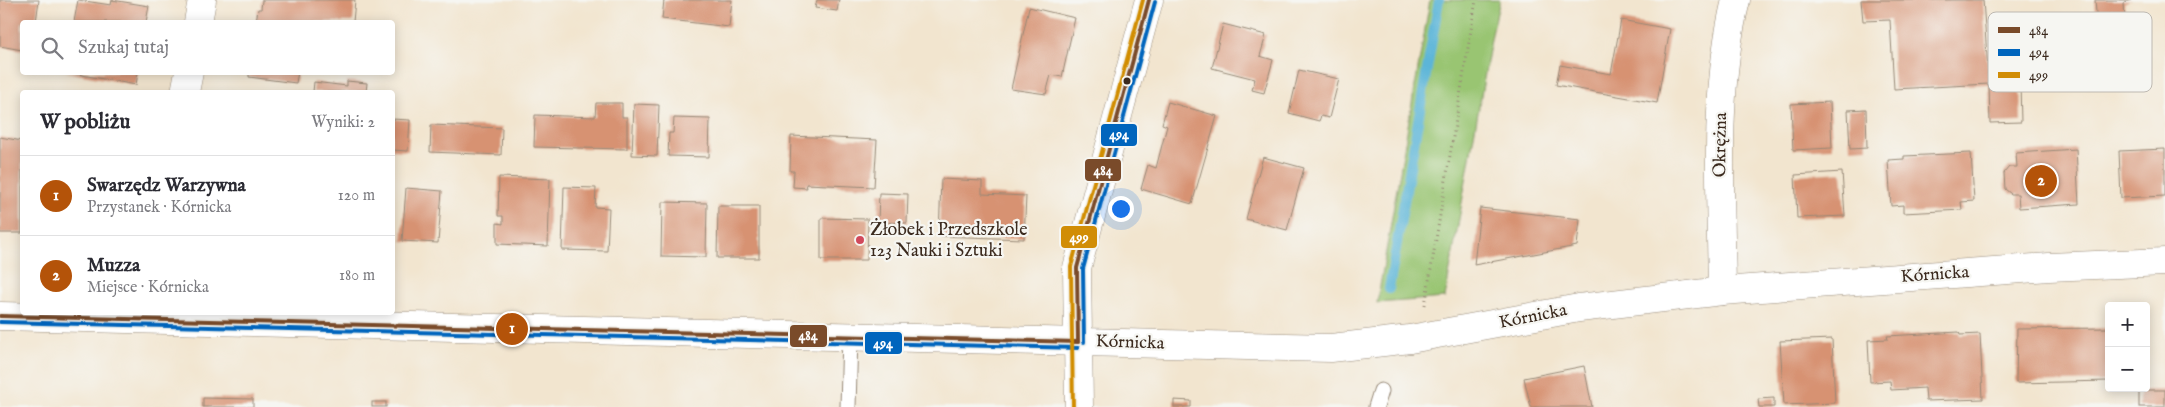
<!DOCTYPE html>
<html lang="pl">
<head>
<meta charset="utf-8">
<style>
  :root { --surface:#fff; --page:#f7f7f7; --text:#2b2b33; --muted:#7c7c81; --line:#e1e1e2; --accent:#b45309 }
  body { margin:0; font-family:"IM FELL English",serif; background:var(--page); color:var(--text) }
  .controls { position:absolute; right:15px; bottom:15px; display:grid; overflow:hidden; border-radius:5px; box-shadow:0 2px 12px #0003 }
  .controls button { width:45px; height:45px; display:grid; place-items:center; padding:0; border:0; border-bottom:1px solid var(--line); background:var(--surface); color:var(--text); font:25px sans-serif }
  .you { position:absolute; left:1120px; top:208px; width:18px; height:18px; margin:-12px; border:4px solid #fff; border-radius:50%; background:#1a73e8; box-shadow:0 0 0 8px #1a73e833 }
  .badge { display:grid; place-items:center; width:32px; height:32px; border-radius:50%; background:var(--accent); color:#fff; font-size:16px; font-weight:700 }
  .pin { position:absolute; translate:-50% -50%; border:2px solid #fff; box-shadow:0 1px 5px #0006 }
  .list { margin:0; padding:0; list-style:none }
  h2 { display:flex; justify-content:space-between; align-items:center; height:65px; margin:0; padding:0 20px; font-size:21px }
  h2 small { font-size:16px; font-weight:400; color:var(--muted) }
  .list li { display:grid; grid-template-columns:32px 1fr auto; gap:15px; align-items:center; box-sizing:border-box; height:80px; padding:0 20px; border-top:1px solid var(--line) }
  .list b { display:block; font-size:19px; white-space:nowrap }
  .list p { margin:0; font-size:16px; white-space:nowrap; color:var(--muted) }
  .list em { font-size:16px; font-style:normal; color:var(--muted) }
  .icon { flex:none; width:28px; height:28px; fill:none; stroke:currentColor; stroke-width:2; stroke-linecap:round; stroke-linejoin:round }
  .map { position:relative; flex:none; width:2165px; height:407px; overflow:hidden }
  .search { position:absolute; background:var(--surface); box-shadow:0 2px 12px #0003; left:20px; top:20px; width:375px; height:55px; display:flex; align-items:center; gap:12px; box-sizing:border-box; padding:0 18px; border-radius:5px; color:var(--muted); font-size:19px }
  .panel { position:absolute; background:var(--surface); box-shadow:0 2px 12px #0003; left:20px; top:90px; width:375px; height:225px; border-radius:5px }
  .map>svg:first-child { display:block }
</style>
</head>
<body>
<div class="map">
<svg width="2165" height="407" viewBox="0 0 2165 407">
  <rect width="100%" height="100%" fill="#f6f6f2"/>
  <filter id="ink" filterUnits="userSpaceOnUse"><feTurbulence type="fractalNoise" baseFrequency=".02" numOctaves="2"/><feDisplacementMap in="SourceGraphic" scale="10" xChannelSelector="R" yChannelSelector="G"/><feConvolveMatrix kernelMatrix="1 2 1 2 8 2 1 2 1" color-interpolation-filters="sRGB"/></filter>
  <filter id="wash" filterUnits="userSpaceOnUse"><feTurbulence type="fractalNoise" baseFrequency=".0096" numOctaves="4" result="noise"/><feDisplacementMap in="SourceGraphic" scale="20" xChannelSelector="R" yChannelSelector="G"/><feGaussianBlur stdDeviation="1.12" result="paint"/><feColorMatrix in="noise" values="0 0 0 0 0 0 0 0 0 0 0 0 0 0 0 0 0 1.4 0 .05"/><feComposite in="paint" operator="in"/></filter>
  <g filter="url(#wash)">
    <rect width="100%" height="100%" fill="#f2e5cf"/>
    <polygon fill="#99c572" stroke="#6a7848" points="1430,0 1500,0 1492,34 1445,298 1377,303"/>
    <g fill="none" stroke-linecap="round" stroke-linejoin="round">
      <polyline stroke="#5bb5d8" stroke-width="10" points="1389,289 1439,0"/>
    </g>
    <g id="blocks">
      <g fill="#d79272">
        <polygon points="0,0 39,0 36,22 22,22 22,50 0,46"/>
        <polygon points="78,0 111,5 112,0 149,6 146,22 74,22"/>
        <polygon points="262,0 355,0 353,22 256,22 258,9 261,9"/>
        <polygon points="664,0 732,0 729,27 662,19"/>
        <polygon points="817,0 839,0 837,11 815,8"/>
        <polygon points="1861,0 1983,0 1989,84 2020,83 2021,122 1990,123 1989,84 1894,89 1890,20 1863,21"/>
        <polygon points="2095,0 2131,0 2124,2 2125,23 2097,25"/>
        <polygon points="1029,7 1075,18 1062,77 1051,75 1046,94 1011,89"/>
        <polygon points="1621,20 1670,29 1657,103 1556,85 1560,65 1611,74"/>
        <polygon points="1223,24 1266,35 1260,56 1273,60 1264,93 1252,90 1255,79 1212,68"/>
        <polygon points="1299,70 1339,79 1329,118 1321,116 1319,121 1289,113"/>
        <polygon points="66,72 138,72 136,85"/>
        <polygon points="249,72 298,72 296,83 249,77"/>
        <polygon points="347,81 367,83 366,92 313,92 314,82 347,86"/>
        <polygon points="1168,102 1217,116 1192,204 1141,189 1148,165 1156,168 1167,126 1162,124"/>
        <polygon points="1830,102 1832,148 1793,150 1791,104"/>
        <polygon points="596,103 622,103 622,117 627,117 627,149 534,147 535,115 595,117"/>
        <polygon points="634,104 659,105 657,156 632,155"/>
        <polygon points="1866,109 1867,148 1850,149 1848,110"/>
        <polygon points="674,118 710,119 709,157 668,156 669,133 673,133"/>
        <polygon points="392,119 410,120 408,151 392,150"/>
        <polygon points="431,125 502,128 501,155 430,152"/>
        <polygon points="791,136 877,140 874,187 806,184 807,188 793,187 794,171 790,171"/>
        <polygon points="0,137 22,141 22,233 0,233"/>
        <polygon points="2076,149 2079,204 2019,208 2018,194 2011,194 2005,189 2004,173 2009,167 2017,167 2016,153"/>
        <polygon points="2165,149 2165,196 2121,198 2119,151"/>
        <polygon points="1971,153 1974,201 1961,202 1962,210 1903,213 1903,205 1891,206 1888,160 1904,159 1904,156"/>
        <polygon points="1263,157 1304,168 1287,230 1246,219"/>
        <polygon points="1842,172 1845,216 1797,218 1795,175"/>
        <polygon points="499,177 550,179 548,246 497,244 497,223 503,224 503,216 498,216"/>
        <polygon points="941,179 982,181 982,194 1026,196 1024,239 939,236"/>
        <polygon points="564,187 596,188 595,207 609,208 607,251 562,250"/>
        <polygon points="406,188 442,191 438,243 402,241"/>
        <polygon points="879,193 908,194 907,223 878,222"/>
        <polygon points="662,202 707,203 706,257 661,256"/>
        <polygon points="718,206 759,206 759,258 717,258"/>
        <polygon points="1480,208 1580,219 1577,246 1474,265"/>
        <polygon points="821,218 868,219 867,260 821,260"/>
        <polygon points="2109,328 2109,381 2016,383 2017,329"/>
        <polygon points="1959,332 1960,335 1980,334 1983,399 1926,401 1925,388 1891,390 1890,381 1870,382 1868,340 1888,339 1887,336"/>
        <polygon points="1832,339 1835,403 1784,405 1780,341"/>
        <polygon points="1584,366 1592,407 1531,407 1524,378"/>
        <rect x="2139" y="390" width="26" height="17"/>
        <polygon points="203,398 253,399 253,407 203,407"/>
        <polygon points="1774,398 1774,407 1759,407 1758,399"/>
        <polygon points="1174,400 1191,401 1191,407 1174,407"/>
        <rect x="372" y="402" width="14" height="5"/>
      </g>
    </g>
  </g>
  <g filter="url(#ink)">
    <use href="#blocks" fill-opacity="0" stroke="#968876" stroke-width="1"/>
    <g fill="none" stroke-linecap="round" stroke-linejoin="round">
      <g stroke="#968876" stroke-width="17">
        <g id="lane">
          <polyline points="848,407 850,336"/>
          <polyline points="1376,407 1381,391"/>
        </g>
      </g>
      <g stroke="#968876" stroke-width="29">
        <g id="street">
          <polyline points="198,22 202,0"/>
          <polyline points="185,92 189,72"/>
          <path d="M 1722,291 C 1721,194 1713,94 1736,0"/>
        </g>
      </g>
      <g stroke="#968876" stroke-width="29">
        <g id="secondary">
          <polyline points="0,316 1331,348 1410,339 1579,308 1722,291 2049,267 2165,262"/>
          <polyline points="1079,407 1077,268 1149,0"/>
        </g>
      </g>
      <polyline stroke="#968876" stroke-width="3" stroke-dasharray="1 4" stroke-linecap="butt" points="1425,305 1476,0"/>
      <use href="#lane" stroke="#fff" stroke-width="15"/>
      <use href="#street" stroke="#fff" stroke-width="28"/>
      <use href="#secondary" stroke="#fff" stroke-width="28"/>
      <g stroke="#f6f6f2" stroke-width="8">
        <g id="bus-1">
          <polyline points="0,316 1078,342"/>
          <polyline points="1078,342 1077,268 1149,0"/>
        </g>
      </g>
      <g stroke="#f6f6f2" stroke-width="8">
        <g id="bus-2">
          <polyline points="0,322 1078,348"/>
          <polyline points="1084,342 1083,269 1155,2"/>
        </g>
      </g>
      <g stroke="#f6f6f2" stroke-width="8">
        <polyline id="bus-3" points="1073,407 1071,267 1143,0"/>
      </g>
      <use href="#bus-1" stroke="#7a4b2a" stroke-width="4"/>
      <use href="#bus-2" stroke="#0065bd" stroke-width="4"/>
      <use href="#bus-3" stroke="#d18d06" stroke-width="4"/>
    </g>
  </g>
  <circle fill="#3b2a1e" stroke="#f6f6f2" stroke-width="2" cx="1127" cy="81" r="4.5"/>
  <circle fill="#d1495b" stroke="#f6f6f2" stroke-width="2" cx="860" cy="240" r="5"/>
  <g text-anchor="middle" dominant-baseline="central" stroke-width="4.5" stroke-linejoin="round" paint-order="stroke">
    <g font-size="18" fill="#3b2a1e" stroke="#f6f6f2">
      <text transform="translate(1721 145) rotate(-89)">Okrężna</text>
      <text transform="translate(1935 275) rotate(-4)">Kórnicka</text>
      <text transform="translate(1533 317) rotate(-11)">Kórnicka</text>
      <text transform="translate(1130 343) rotate(2)">Kórnicka</text>
    </g>
    <g font-size="18" fill="#3b2a1e" stroke="#f6f6f2" text-anchor="start">
      <text x="870" y="230">Żłobek i Przedszkole<tspan x="870" dy="21">123 Nauki i Sztuki</tspan></text>
    </g>
  </g>
  <rect x="1988" y="12" width="164" height="80" rx="8" fill="#f6f6f2" stroke="#beb9b2" stroke-width="1"/>
  <rect x="1998" y="27" width="22" height="6" fill="#7a4b2a"/>
  <rect x="1998" y="49" width="22" height="7" fill="#0065bd"/>
  <rect x="1998" y="72" width="22" height="6" fill="#d18d06"/>
  <g font-size="14" fill="#3b2a1e">
    <text x="2029" y="35">484</text>
    <text x="2029" y="57">494</text>
    <text x="2029" y="80">499</text>
  </g>
  <g stroke="#f6f6f2" stroke-width="2">
    <rect x="1100" y="123" width="38" height="24" rx="5" fill="#0065bd"/>
    <rect x="1084" y="158" width="38" height="24" rx="5" fill="#7a4b2a"/>
    <rect x="1060" y="225" width="38" height="24" rx="5" fill="#d18d06"/>
    <rect x="789" y="324" width="39" height="24" rx="5" fill="#7a4b2a"/>
    <rect x="864" y="331" width="39" height="24" rx="5" fill="#0065bd"/>
  </g>
  <g font-size="14" text-anchor="middle" font-weight="bold" fill="#fff">
    <text x="1119" y="139">494</text>
    <text x="1103" y="175">484</text>
    <text x="1079" y="242">499</text>
    <text x="808" y="340">484</text>
    <text x="883" y="348">494</text>
  </g>
</svg>
<div class="controls">
<button>+</button>
<button>−</button>
</div>
<div class="you"></div>
<div class="pin badge" style="left:512px;top:329px">1</div>
<div class="pin badge" style="left:2041px;top:181px">2</div>
<div class="search"><svg class="icon" aria-label="search" viewBox="0 0 24 24"><circle cx="10" cy="10" r="6"/><path d="M15 15l6 6"/></svg>Szukaj tutaj</div>
<section class="panel">
<h2>W pobliżu<small>Wyniki: 2</small></h2>
<ul class="list">
<li><span class="badge">1</span><div><b>Swarzędz Warzywna</b><p>Przystanek · Kórnicka</p></div><em>120 m</em></li>
<li><span class="badge">2</span><div><b>Muzza</b><p>Miejsce · Kórnicka</p></div><em>180 m</em></li>
</ul>
</section>
</div>
</body>
</html>
